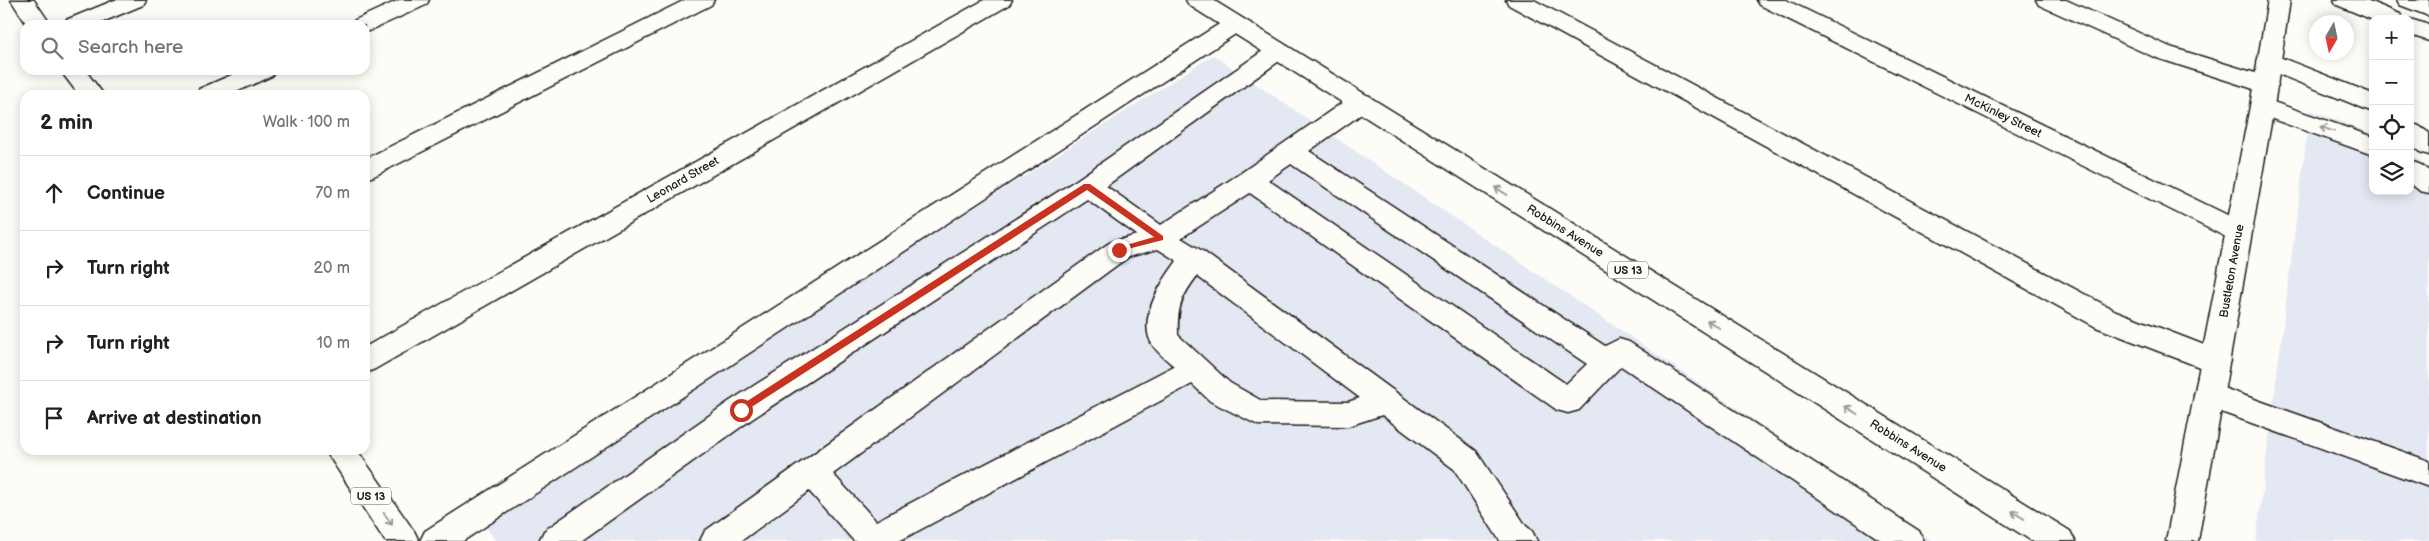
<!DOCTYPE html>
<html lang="en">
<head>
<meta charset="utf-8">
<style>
  :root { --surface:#fff; --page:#f6f6f6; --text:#202124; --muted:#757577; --line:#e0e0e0 }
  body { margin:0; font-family:"Balsamiq Sans",sans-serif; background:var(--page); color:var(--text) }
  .controls { position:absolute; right:15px; top:15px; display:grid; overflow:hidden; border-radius:10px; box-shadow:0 2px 12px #0003 }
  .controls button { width:45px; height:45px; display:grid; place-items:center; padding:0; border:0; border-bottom:1px solid var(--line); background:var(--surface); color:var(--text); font:25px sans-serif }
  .compass { position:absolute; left:2309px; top:15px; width:45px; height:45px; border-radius:50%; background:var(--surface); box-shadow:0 2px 12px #0003; rotate:189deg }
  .stop { position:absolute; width:15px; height:15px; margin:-11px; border:4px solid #c8321e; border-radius:50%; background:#fff }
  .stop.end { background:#c8321e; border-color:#fff; box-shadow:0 1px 5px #0008 }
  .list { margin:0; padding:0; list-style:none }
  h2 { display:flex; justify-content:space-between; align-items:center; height:65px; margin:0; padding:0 20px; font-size:21px }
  h2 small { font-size:16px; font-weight:400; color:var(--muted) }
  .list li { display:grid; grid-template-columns:32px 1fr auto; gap:15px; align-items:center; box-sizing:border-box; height:75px; padding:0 20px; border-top:1px solid var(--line) }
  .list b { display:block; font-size:19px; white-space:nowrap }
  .list em { font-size:16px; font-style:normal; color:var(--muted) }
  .icon { flex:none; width:28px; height:28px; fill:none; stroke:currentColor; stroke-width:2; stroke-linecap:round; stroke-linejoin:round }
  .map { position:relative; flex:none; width:2429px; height:541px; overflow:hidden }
  .search { position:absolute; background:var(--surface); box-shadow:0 2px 12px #0003; left:20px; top:20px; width:350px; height:55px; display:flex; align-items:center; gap:12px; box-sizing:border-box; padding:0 18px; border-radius:15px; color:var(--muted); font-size:19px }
  .panel { position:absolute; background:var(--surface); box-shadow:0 2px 12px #0003; left:20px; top:90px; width:350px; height:365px; border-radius:15px }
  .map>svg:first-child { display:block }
</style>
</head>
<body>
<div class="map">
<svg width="2429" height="541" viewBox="0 0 2429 541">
  <rect width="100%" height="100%" fill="#fdfcf7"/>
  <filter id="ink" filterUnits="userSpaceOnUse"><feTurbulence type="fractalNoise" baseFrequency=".02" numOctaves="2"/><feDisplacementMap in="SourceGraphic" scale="10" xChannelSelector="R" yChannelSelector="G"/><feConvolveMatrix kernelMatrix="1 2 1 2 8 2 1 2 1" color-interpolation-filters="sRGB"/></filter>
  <g filter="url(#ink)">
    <g fill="#e4e8f3">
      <polygon points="1213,55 1933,541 496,541 483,523"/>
      <polygon points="2310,110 2373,134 2373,191 2410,191 2410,155 2429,168 2429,541 2256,541"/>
    </g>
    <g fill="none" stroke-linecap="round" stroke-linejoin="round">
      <g stroke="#1c1c1c" stroke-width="3">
        <g id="minor">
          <polygon points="115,0 146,0 143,5 95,25 62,25 66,20"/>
          <polygon points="399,0 429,0 426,5 371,30 365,32 365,25 351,25 355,20"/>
          <polygon points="685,0 714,0 711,5 374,176 365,179 365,159"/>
          <polygon points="984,0 1012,0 1009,5 375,369 365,373 365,347"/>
          <polygon points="1506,0 1534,0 2116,311 2225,353 2230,361 2225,369 2215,373 2096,327 1509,5"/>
          <polygon points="1757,0 1786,0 2248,225 2252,232 2248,239 2239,242 2230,239 1760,5"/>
          <polygon points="2036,0 2066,0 2170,47 2275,79 2278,85 2275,91 2266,93 2154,57 2039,5"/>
          <polygon points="1235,17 1243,19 1247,24 1243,29 463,541 420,541 425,531 1227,19"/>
          <path d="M 1278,43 L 1286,46 L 1290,51 L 1286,56 L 1106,186 L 1161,225 L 1241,173 L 1352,96 L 1361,94 L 1370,96 L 1373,102 L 1370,108 L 1309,151 L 1605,346 L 1619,339 L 1629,342 L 1919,531 L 1924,541 L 1882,541 L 1621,366 L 1579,410 L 1568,413 L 1557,410 L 1250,193 L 1181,238 L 1204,252 L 1476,451 L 1526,526 L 1532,531 L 1537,541 L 1500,541 L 1454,469 L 1382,415 L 1348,426 L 1258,425 L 1210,401 L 1192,384 L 899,541 L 854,541 L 809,491 L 741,541 L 700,541 L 705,531 L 1109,243 L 1137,235 L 1087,199 L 752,419 L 581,541 L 539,541 L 544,531 L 730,401 L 1078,179 L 1270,46 ZM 1291,164 L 1587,364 L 1566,384 L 1268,180 ZM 1158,249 L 1177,261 C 1162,281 1135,322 1154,347 C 1159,354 1167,360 1174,366 L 876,521 L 833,474 L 1128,257 ZM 1197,276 L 1360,398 L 1348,402 L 1262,401 L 1230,383 L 1178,335 C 1177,308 1181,297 1197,276 Z"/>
          <polygon points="2269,53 2373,94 2373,112 2261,67 2257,61 2261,55"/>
          <polygon points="243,70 276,70 272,76 229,95 196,95 199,89"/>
          <polygon points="2262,98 2373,137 2373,155 2253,112 2250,106 2253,100"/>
          <polygon points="2410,123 2419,126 2429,133 2429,155 2420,152 2410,145"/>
          <polygon points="2410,161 2419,164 2429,171 2429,193 2420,191 2410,183"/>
          <polygon points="2209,383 2429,461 2429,487 2199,404 2194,395 2199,386"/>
        </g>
      </g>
      <g stroke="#1c1c1c" stroke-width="3">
        <g id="major">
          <polygon points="2268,0 2290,0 2274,106 2198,541 2166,541 2250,106"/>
          <polygon points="2334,0 2366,0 2400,14 2403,19 2373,20 2337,5"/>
          <polygon points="2397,0 2429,0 2429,16 2400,5"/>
          <polygon points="2409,19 2410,19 2429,25 2429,41 2410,35"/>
        </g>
      </g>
      <g stroke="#1c1c1c" stroke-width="3">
        <g id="highway">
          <polygon points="11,0 34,0 51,25 27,25"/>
          <polygon points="1186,0 1213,0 2070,531 2075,541 2032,541 1189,5"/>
          <polygon points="60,70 85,70 104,95 79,95"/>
          <polygon points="325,450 357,450 414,531 419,541 385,541"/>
        </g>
      </g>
      <use href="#minor" fill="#fdfcf7" fill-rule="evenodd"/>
      <use href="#major" fill="#fdfcf7" fill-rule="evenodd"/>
      <use href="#highway" fill="#fdfcf7" fill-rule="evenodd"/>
    </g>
    <defs><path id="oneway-shaft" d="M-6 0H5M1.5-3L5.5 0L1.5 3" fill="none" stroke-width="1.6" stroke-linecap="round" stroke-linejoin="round" transform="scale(1.25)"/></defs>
    <g stroke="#989794">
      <use href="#oneway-shaft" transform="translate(2327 129) rotate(-160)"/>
      <use href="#oneway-shaft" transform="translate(1501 191) rotate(-148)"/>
      <use href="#oneway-shaft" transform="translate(1713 324) rotate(-148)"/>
      <use href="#oneway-shaft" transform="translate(1851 410) rotate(-148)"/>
      <use href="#oneway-shaft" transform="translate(2018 515) rotate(-148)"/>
      <use href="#oneway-shaft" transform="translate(388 519) rotate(55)"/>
    </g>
  </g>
  <polygon fill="#c8321e" points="1084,184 1090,184 1163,236 1163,240 1116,252 1116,248 1154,237 1087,190 744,412 738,412 738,407"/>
  <g text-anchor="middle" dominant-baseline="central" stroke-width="4" stroke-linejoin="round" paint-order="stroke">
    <g fill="#fdfcf7" stroke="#605f5e" stroke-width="1">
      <rect x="1608" y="261.5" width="40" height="17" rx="4"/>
      <rect x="351" y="487.5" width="40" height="17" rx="4"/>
    </g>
    <g font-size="11" font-weight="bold" fill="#1c1c1c">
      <text x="1628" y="270">US 13</text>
      <text x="371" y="496">US 13</text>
    </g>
    <g font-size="12" fill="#1c1c1c" stroke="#fdfcf7">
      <text transform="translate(2003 116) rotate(26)">McKinley Street</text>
      <text transform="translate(683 180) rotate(-30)">Leonard Street</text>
      <text transform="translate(1565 231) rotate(32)">Robbins Avenue</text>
      <text transform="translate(2232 271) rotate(-80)">Bustleton Avenue</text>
      <text transform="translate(1908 446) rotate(32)">Robbins Avenue</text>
    </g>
  </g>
</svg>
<div class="controls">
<button>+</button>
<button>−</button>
<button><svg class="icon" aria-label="locate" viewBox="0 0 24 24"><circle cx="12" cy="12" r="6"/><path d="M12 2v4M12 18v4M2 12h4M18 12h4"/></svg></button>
<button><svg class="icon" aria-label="layers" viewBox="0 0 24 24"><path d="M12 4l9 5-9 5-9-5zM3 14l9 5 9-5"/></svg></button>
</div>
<svg class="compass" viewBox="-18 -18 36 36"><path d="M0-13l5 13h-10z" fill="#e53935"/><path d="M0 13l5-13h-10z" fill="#757577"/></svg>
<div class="stop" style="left:741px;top:410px"></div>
<div class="stop end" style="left:1119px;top:250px"></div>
<div class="search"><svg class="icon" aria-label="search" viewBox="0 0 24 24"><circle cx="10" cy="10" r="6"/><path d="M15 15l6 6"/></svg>Search here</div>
<section class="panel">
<h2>2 min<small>Walk · 100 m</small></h2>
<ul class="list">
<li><svg class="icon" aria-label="ahead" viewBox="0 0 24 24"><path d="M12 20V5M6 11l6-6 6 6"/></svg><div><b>Continue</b></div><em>70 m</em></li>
<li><svg class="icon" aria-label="right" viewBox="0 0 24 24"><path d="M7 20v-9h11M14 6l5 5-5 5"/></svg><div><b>Turn right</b></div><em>20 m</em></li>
<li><svg class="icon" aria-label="right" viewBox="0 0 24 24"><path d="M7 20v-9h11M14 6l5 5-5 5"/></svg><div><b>Turn right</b></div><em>10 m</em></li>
<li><svg class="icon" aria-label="arrive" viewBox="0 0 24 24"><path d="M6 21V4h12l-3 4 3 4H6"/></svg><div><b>Arrive at destination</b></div></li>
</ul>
</section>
</div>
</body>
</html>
